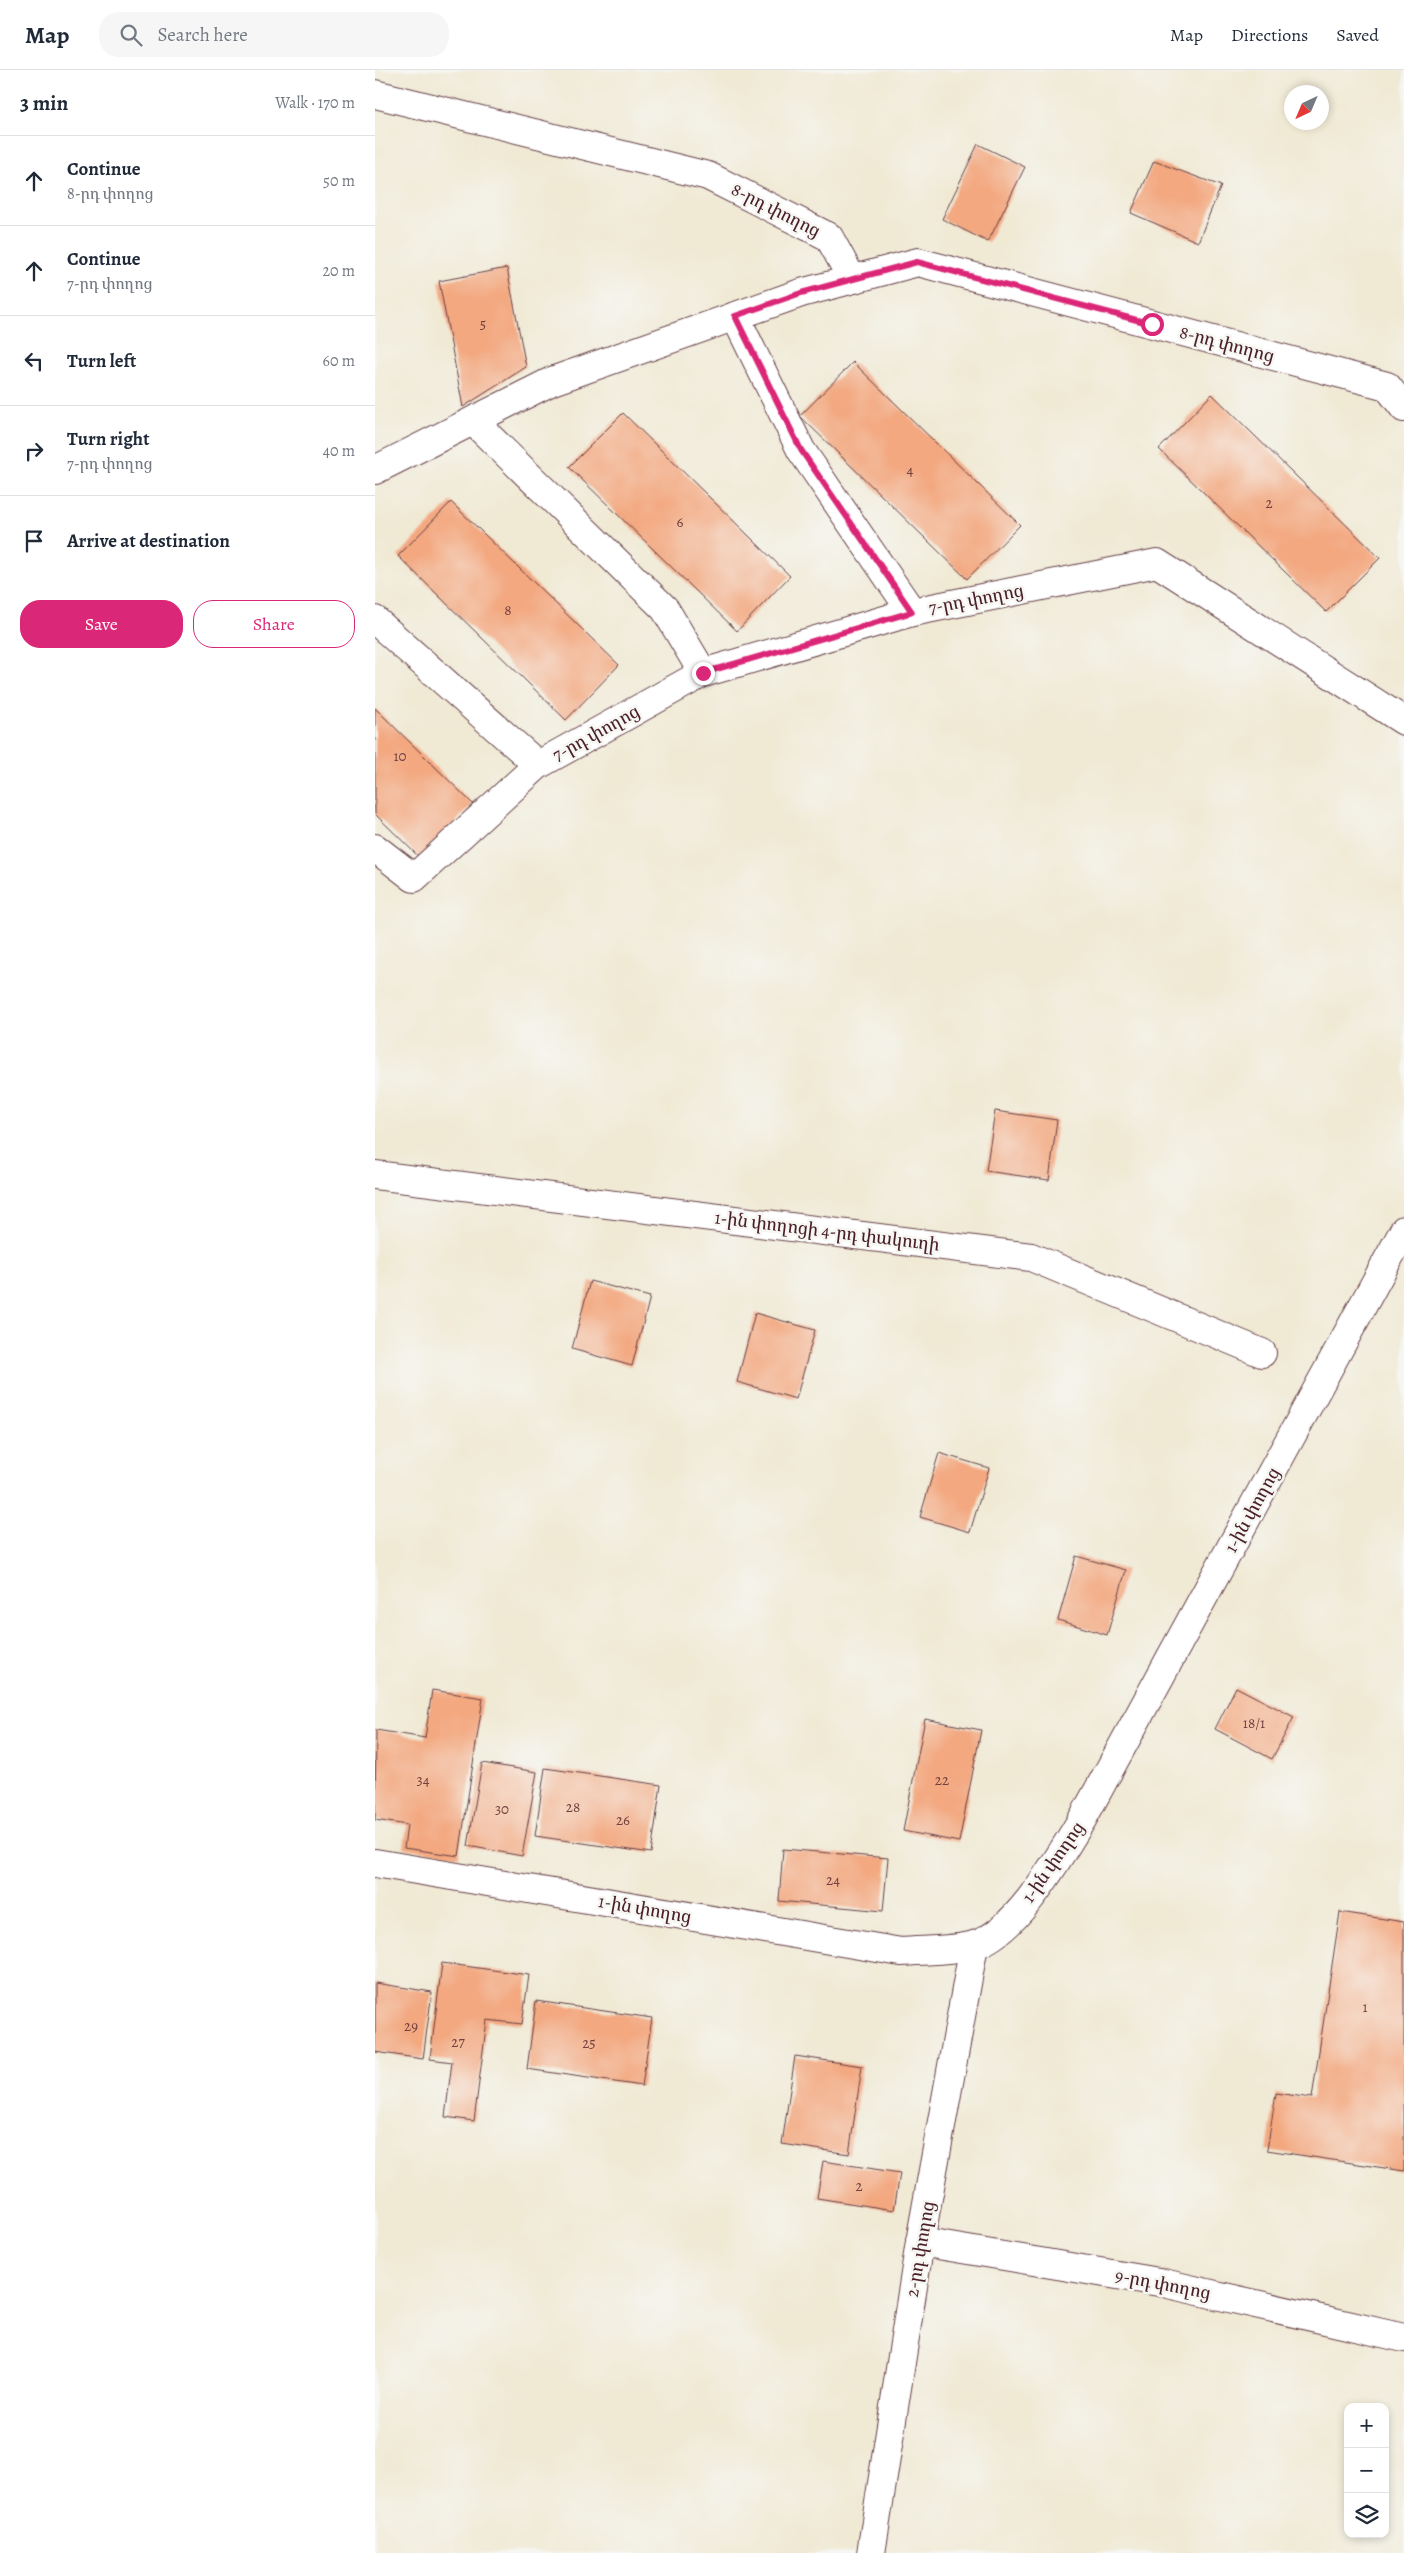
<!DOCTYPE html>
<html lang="en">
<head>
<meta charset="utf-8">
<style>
  :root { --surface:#fff; --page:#f6f6f7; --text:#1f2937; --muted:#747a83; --line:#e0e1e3; --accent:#db2777 }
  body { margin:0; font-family:Alegreya,"Noto Serif Armenian",serif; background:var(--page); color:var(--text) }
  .controls { position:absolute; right:15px; bottom:15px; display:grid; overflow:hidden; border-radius:10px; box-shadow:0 2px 8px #0003 }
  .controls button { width:45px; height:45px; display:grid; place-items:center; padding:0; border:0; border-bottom:1px solid var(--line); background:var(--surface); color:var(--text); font:25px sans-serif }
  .compass { position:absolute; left:909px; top:15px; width:45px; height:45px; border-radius:50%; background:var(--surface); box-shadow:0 2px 8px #0003; rotate:224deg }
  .stop { position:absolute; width:15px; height:15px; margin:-11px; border:4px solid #db2777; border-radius:50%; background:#fff }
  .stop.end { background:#db2777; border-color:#fff; box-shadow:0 1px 5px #0008 }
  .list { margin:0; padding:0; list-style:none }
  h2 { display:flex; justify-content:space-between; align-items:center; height:65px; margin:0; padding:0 20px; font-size:21px }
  h2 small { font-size:16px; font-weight:400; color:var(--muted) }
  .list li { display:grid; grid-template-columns:32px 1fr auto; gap:15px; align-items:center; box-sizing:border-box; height:90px; padding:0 20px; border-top:1px solid var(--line) }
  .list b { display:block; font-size:19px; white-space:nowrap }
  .list p { margin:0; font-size:16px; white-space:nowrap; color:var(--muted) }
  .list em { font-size:16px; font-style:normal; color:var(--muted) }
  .actions { display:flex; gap:10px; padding:15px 20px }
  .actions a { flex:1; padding:11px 0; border:1px solid var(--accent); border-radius:20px; text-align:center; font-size:18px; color:var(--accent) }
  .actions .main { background:var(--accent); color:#fff }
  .icon { flex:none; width:28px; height:28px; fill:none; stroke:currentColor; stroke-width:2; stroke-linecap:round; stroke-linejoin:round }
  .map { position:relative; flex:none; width:1029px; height:2483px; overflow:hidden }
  header { display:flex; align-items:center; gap:30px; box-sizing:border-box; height:70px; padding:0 25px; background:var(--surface); border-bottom:1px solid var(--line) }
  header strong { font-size:24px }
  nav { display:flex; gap:28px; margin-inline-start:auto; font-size:18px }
  .search { width:350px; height:45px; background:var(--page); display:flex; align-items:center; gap:12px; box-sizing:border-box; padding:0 18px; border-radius:20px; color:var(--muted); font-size:19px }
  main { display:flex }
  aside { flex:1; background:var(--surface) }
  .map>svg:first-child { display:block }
</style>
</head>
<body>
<header>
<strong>Map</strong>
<div class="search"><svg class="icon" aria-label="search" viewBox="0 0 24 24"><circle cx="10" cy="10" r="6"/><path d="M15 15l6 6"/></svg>Search here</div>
<nav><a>Map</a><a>Directions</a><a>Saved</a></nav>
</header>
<main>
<aside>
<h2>3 min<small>Walk · 170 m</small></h2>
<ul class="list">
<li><svg class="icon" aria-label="ahead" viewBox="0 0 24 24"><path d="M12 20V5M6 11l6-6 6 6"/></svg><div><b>Continue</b><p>8-րդ փողոց</p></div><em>50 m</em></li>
<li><svg class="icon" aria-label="ahead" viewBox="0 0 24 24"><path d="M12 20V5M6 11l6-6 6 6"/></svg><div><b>Continue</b><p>7-րդ փողոց</p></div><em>20 m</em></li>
<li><svg class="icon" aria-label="left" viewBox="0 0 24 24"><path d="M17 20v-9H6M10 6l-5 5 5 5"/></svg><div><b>Turn left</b></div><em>60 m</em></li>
<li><svg class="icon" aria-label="right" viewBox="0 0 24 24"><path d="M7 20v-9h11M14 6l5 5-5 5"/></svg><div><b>Turn right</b><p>7-րդ փողոց</p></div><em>40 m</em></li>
<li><svg class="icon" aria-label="arrive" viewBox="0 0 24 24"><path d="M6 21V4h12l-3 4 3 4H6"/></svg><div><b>Arrive at destination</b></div></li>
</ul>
<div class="actions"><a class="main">Save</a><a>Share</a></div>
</aside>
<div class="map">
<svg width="1029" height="2483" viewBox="0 0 1029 2483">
  <rect width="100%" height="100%" fill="#f6f6f2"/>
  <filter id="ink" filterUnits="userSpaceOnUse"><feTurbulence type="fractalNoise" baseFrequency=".02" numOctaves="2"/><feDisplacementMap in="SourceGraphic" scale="10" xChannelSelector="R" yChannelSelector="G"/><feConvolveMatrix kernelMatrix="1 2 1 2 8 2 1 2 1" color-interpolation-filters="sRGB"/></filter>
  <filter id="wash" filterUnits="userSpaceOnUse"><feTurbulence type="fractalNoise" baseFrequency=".0096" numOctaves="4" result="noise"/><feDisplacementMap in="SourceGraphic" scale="20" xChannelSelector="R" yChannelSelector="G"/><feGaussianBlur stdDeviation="1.12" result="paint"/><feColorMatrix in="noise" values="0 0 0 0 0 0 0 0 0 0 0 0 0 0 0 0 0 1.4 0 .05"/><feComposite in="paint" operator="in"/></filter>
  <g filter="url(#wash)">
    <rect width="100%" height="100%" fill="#f0e9d4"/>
    <g id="blocks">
      <g fill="#f3a880">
        <polygon points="603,74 650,97 613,172 567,149"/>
        <polygon points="779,91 846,116 823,172 756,143"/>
        <polygon points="132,198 151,297 88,337 64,211"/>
        <polygon points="478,292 645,455 592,509 425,346"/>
        <polygon points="837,324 1005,488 951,542 784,379"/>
        <polygon points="248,343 415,506 362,561 194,397"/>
        <polygon points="76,432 244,595 191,650 23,486"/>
        <polygon points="0,638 98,734 45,788 0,744"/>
        <polygon points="620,1041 682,1050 674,1110 611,1101"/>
        <polygon points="215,1211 275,1227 257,1296 197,1279"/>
        <polygon points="380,1243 440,1260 421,1329 362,1312"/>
        <polygon points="564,1383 614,1398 595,1462 545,1447"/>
        <polygon points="701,1486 751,1500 732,1565 683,1550"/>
        <polygon points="861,1617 919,1647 897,1689 840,1659"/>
        <polygon points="57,1620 108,1628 84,1786 29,1778 32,1755 0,1750 1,1660 50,1668"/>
        <polygon points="550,1649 606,1660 584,1772 528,1761"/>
        <polygon points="107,1693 162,1702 147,1786 93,1776"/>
        <polygon points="170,1698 286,1715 276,1783 160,1766"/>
        <polygon points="408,1779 513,1788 508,1841 404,1831"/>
        <polygon points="965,1842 1029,1852 1029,2101 892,2080 901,2023 937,2028"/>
        <polygon points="67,1893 154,1905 147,1954 112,1950 99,2051 70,2047 77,1992 55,1989"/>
        <polygon points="0,1913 57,1922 48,1989 0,1982"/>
        <polygon points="161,1931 277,1948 267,2016 152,1999"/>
        <polygon points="420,1986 487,1996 474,2084 407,2074"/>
        <polygon points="448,2091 525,2103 519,2140 442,2128"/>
      </g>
    </g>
  </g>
  <g filter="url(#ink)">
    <use href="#blocks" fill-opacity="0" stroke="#633d44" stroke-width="1"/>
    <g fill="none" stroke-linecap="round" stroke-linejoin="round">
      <g stroke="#633d44" stroke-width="30">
        <g id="minor">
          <polyline points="0,24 333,106 454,167 477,209"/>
          <polyline points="360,246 426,380 537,542"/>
          <polyline points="98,351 290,539 328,603"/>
          <polyline points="0,400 177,311 426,223 543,192 1012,316 1029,338"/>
          <polyline points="0,550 163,695"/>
          <polyline points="0,778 39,808 163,695 328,603 537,542 782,493 1029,651"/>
          <polyline points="0,1105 656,1187 887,1283"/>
          <polyline points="545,2172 784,2212 1029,2268"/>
          <polyline points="496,2483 545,2172 599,1875"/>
        </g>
      </g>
      <g stroke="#633d44" stroke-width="30">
        <path id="major" d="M 0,1793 L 526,1882 C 548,1880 578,1881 599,1875 C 643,1862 685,1785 708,1748 L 1029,1160"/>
      </g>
      <use href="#minor" stroke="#fff" stroke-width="28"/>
      <use href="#major" stroke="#fff" stroke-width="28"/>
    </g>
  </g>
  <g fill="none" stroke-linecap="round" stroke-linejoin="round" filter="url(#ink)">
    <polyline stroke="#db2777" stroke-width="6" points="328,603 537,542 426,380 360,246 426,223 542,192 777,254"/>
  </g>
  <g text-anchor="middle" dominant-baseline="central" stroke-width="5" stroke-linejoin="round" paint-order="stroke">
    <g font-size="15" fill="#744140">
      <text x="108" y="254">5</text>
      <text x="535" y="400">4</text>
      <text x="894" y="433">2</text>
      <text x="305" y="452">6</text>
      <text x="133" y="540">8</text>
      <text x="25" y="686">10</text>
      <text x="879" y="1653">18/1</text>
      <text x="48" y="1710">34</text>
      <text x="567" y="1710">22</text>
      <text x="198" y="1737">28</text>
      <text x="127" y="1739">30</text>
      <text x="248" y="1750">26</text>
      <text x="458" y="1810">24</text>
      <text x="990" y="1937">1</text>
      <text x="36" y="1956">29</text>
      <text x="83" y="1972">27</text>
      <text x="214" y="1973">25</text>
      <text x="484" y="2116">2</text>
    </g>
    <g font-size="18" fill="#4a1f2b" stroke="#f6f6f2">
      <text transform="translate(401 140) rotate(27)">8-րդ փողոց</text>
      <text transform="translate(852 274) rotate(15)">8-րդ փողոց</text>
      <text transform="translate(601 529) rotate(-11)">7-րդ փողոց</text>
      <text transform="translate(221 663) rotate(-29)">7-րդ փողոց</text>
      <text transform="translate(452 1161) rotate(7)">1-ին փողոցի 4-րդ փակուղի</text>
      <text transform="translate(877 1440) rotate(-61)">1-ին փողոց</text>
      <text transform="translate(678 1792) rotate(-55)">1-ին փողոց</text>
      <text transform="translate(270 1839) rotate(10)">1-ին փողոց</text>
      <text transform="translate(545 2179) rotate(-80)">2-րդ փողոց</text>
      <text transform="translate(788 2214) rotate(11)">9-րդ փողոց</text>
    </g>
  </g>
</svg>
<div class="controls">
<button>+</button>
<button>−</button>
<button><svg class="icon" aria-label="layers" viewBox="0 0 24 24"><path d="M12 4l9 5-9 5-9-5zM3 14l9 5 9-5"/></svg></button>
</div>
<svg class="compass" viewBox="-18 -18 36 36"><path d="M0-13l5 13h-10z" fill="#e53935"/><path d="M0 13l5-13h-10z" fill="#747a83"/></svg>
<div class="stop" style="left:777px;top:254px"></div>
<div class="stop end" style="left:328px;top:603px"></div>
</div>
</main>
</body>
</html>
